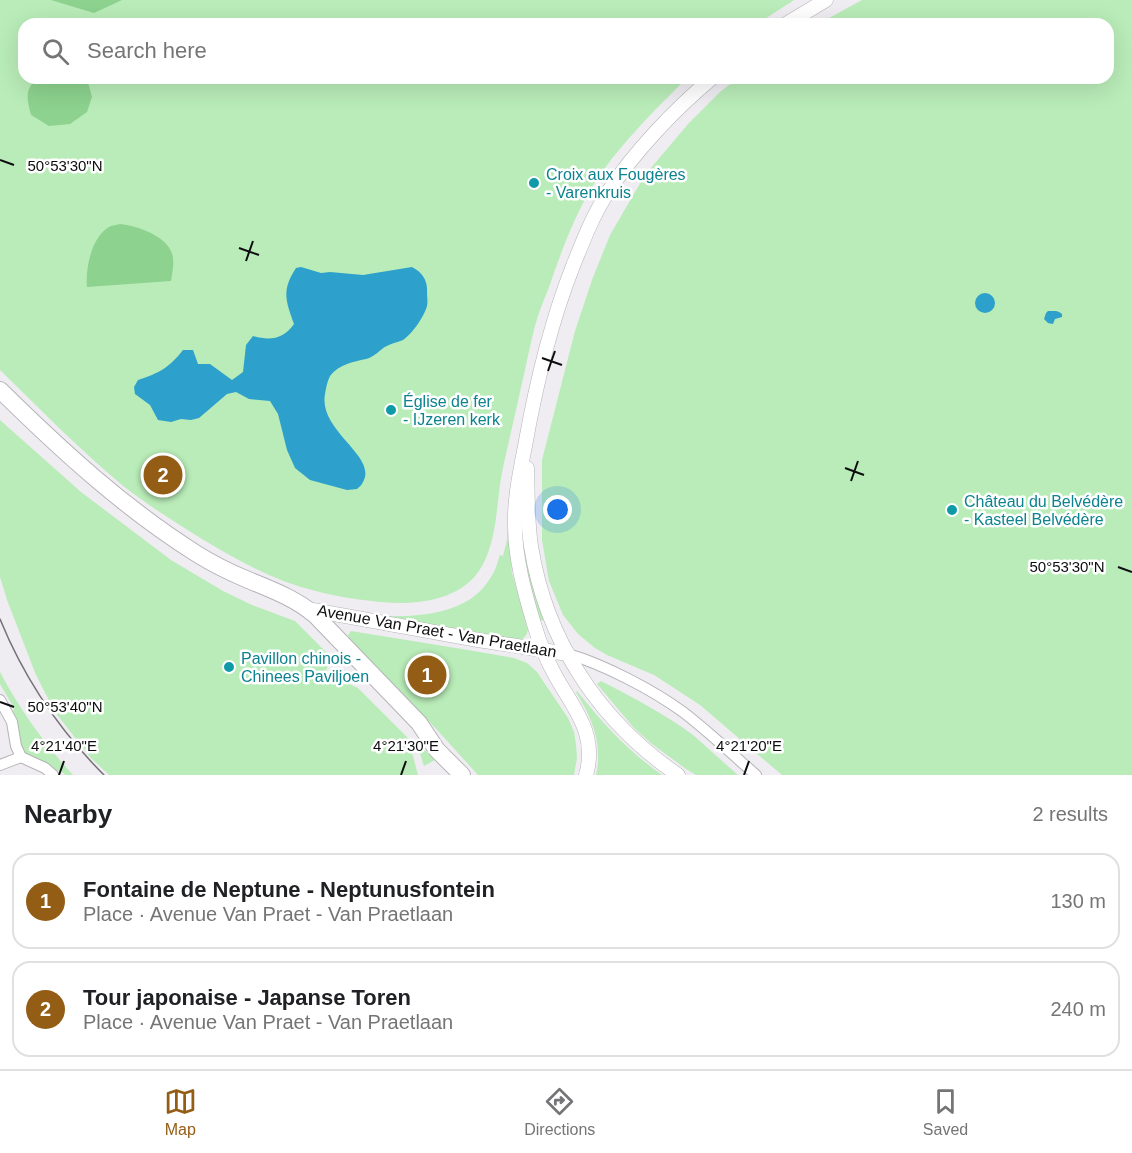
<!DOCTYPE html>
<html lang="en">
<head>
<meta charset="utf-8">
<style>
  :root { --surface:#fff; --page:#f6f6f6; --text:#202124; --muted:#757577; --line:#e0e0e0; --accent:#945d15 }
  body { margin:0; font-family:Arial,sans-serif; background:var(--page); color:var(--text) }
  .you { position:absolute; left:558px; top:510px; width:21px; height:21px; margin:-15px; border:4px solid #fff; border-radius:50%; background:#1a73e8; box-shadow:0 0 0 9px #1a73e833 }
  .badge { display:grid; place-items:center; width:39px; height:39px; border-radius:50%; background:var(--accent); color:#fff; font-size:20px; font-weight:700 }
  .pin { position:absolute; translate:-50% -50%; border:3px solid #fff; box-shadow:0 2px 6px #0006 }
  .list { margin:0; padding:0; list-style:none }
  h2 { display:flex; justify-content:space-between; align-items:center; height:78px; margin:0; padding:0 24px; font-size:26px }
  h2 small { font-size:20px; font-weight:400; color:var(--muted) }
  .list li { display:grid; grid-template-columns:39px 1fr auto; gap:18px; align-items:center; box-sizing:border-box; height:96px; margin:0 12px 12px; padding:0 12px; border:2px solid var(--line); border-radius:18px }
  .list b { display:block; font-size:22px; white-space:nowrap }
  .list p { margin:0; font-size:20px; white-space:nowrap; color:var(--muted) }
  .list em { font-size:20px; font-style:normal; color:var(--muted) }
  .icon { flex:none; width:33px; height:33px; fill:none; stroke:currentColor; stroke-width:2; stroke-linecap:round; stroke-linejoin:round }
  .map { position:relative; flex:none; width:1132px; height:775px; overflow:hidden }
  .search { position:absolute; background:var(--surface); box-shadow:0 6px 24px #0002; left:18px; right:18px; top:18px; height:66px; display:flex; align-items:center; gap:15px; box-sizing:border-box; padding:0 21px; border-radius:18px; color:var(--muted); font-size:22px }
  .sheet { height:294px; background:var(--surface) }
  nav { display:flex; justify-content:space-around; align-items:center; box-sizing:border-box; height:84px; border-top:2px solid var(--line); background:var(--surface); font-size:16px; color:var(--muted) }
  nav a { display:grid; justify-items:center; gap:3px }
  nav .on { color:var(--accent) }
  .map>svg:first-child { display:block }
</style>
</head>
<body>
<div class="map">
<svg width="1132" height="775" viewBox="0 0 1132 775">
  <rect width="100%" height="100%" fill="#efedf2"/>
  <g fill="#b9ecb8">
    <path d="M 0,0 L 794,0 L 757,24 L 24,24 L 24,78 L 687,78 C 654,111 617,147 592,187 C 573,219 560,255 548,290 C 543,302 538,314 535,326 C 531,341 528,356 525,370 C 518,401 511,432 504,463 C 496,495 499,536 482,566 C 466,595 431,603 400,603 C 359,602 306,592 269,575 C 240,562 213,546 186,529 C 164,515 142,501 122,485 C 79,449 40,409 0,370 Z"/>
    <polygon points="862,0 1132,0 1132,775 782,775 700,705 654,675 607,655 595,648 578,634 563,615 549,581 542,540 542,460 575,331 592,280 610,235 645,175 688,124 720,92 738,78 1108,78 1108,24 818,24"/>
    <polygon points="0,420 81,492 171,560 223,591 252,605 295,621 331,657 322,682 349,684 358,688 407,737 412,752 418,775 109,775 90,757 55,712 36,675 7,600 0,577"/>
    <path d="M 508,528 L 512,573 L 528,630 C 526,637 523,640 516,641 L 380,616 C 419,617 469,615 491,577 C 496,570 497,563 500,555 L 503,556 L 507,540 Z"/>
    <path d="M 522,529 L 524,529 L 545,619 L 540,621 C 531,591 522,561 522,529 Z"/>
    <polygon points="351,631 468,650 514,658 527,663 537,672 568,718 574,732 576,744 577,758 574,775 478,775 438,731 350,639 348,635"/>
    <path d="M 0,672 C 20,710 44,743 73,775 L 65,775 L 61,771 L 56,771 L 26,754 L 23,751 L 12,715 L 14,708 L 0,684 Z"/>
    <path d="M 601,681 C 632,697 665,714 693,735 C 708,748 723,762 738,775 L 696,775 L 686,769 L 652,744 L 634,728 L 597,684 Z"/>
    <path d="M 577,691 C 603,724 628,751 662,775 L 596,775 C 603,744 592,718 576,692 Z"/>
    <polygon points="416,741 435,760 424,766"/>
  </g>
  <g fill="#8dd28e">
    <polygon points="51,0 122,0 94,13"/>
    <path d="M 38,78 L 79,78 L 88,82 L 92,97 L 87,112 L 70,124 L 49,126 L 31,115 C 27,99 24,89 38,78 Z"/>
    <path d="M 120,224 C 138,226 171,237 173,258 C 174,265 172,274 171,281 L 87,287 C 85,269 92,234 111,226 C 114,225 117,225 120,224 Z"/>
  </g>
  <g fill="#2da0cc">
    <path d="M 301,267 L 321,273 L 330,272 L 363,275 L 412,267 C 422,272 428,281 427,292 C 427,297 428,302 427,306 C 424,317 412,334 403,340 C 396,343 388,344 382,349 C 377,353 373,357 366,359 C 353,362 339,364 330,376 C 327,382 326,388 325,394 C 318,431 378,456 363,482 C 362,485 359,487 357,489 L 347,490 L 310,480 L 295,468 L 287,450 L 278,414 L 270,401 L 249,399 L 236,392 L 227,394 L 199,418 L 191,420 L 181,419 L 171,422 L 158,420 L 150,405 L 135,394 L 134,387 L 138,380 C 159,373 169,368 183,350 L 193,350 L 198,364 L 210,364 L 232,380 L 243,372 L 246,345 L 253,336 C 270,341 284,339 294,324 C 286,301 281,291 296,268 Z"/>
    <circle cx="985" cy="303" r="10"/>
    <path d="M 1048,311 C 1054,311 1058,310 1062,314 L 1062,317 L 1055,319 L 1053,324 L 1048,323 L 1044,319 L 1046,313 Z"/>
  </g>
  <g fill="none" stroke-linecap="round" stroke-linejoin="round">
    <g stroke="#b5b3b7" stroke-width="12">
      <g id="minor">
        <path d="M 568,654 C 603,664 653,690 683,712 C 708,731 732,754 756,775"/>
        <polyline points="0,700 12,722 16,746 21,757 45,768 53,775"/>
        <polyline points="0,765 21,757"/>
      </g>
    </g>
    <g stroke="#b5b3b7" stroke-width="15">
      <g id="secondary">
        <polyline points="786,24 826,0"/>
        <path d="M 527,468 C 528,494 527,520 531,546 C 546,641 599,721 678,775"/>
        <polyline points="307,609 478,640 568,654"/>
        <path d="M 586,775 C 598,733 573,708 555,675 C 546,659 539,641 534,624 C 525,594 515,558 515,527 C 514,499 520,472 525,446 C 536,384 550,324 573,266 C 583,241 593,215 608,192 C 634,152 675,109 712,78"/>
      </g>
    </g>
    <g stroke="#b5b3b7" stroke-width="18">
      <path id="primary" d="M 0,390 C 61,450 124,508 197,554 C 213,564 229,572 246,579 C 272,590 293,597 315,615 L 419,723 L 437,750 L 462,775"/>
    </g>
    <use href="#minor" stroke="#fff" stroke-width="10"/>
    <use href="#secondary" stroke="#fff" stroke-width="14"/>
    <use href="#primary" stroke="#fff" stroke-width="16"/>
    <path stroke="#757377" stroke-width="1.5" d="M 0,619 C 24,678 59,730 104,775"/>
  </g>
  <path fill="none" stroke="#0e0d0f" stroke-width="2" d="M 0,160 L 14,165M 239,248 L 259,255M 246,261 L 253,241M 542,358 L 562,365M 548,371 L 555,351M 845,468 L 864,475M 851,481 L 858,461M 1118,567 L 1132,572M 0,702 L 14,707M 59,775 L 64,761M 401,775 L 406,761M 744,775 L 749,761"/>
  <g fill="#0f9aa8" stroke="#fff" stroke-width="2">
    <circle cx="534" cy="183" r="6"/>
    <circle cx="391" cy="410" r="6"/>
    <circle cx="952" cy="510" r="6"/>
    <circle cx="229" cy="667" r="6"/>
  </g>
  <g text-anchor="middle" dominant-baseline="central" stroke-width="5" stroke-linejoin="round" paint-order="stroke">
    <g font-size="16" fill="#0d838f" stroke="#fff" text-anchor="start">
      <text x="546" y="174">Croix aux Fougères<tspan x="546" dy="18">- Varenkruis</tspan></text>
      <text x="403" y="401">Église de fer<tspan x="403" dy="18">- IJzeren kerk</tspan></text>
      <text x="964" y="501">Château du Belvédère<tspan x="964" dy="18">- Kasteel Belvédère</tspan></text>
      <text x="241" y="658">Pavillon chinois -<tspan x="241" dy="18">Chinees Paviljoen</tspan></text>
    </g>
    <g font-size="16" fill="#0e0d0f" stroke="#fff">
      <text transform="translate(437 631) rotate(10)">Avenue Van Praet - Van Praetlaan</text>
    </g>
  </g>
  <g font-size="15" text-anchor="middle" fill="#0e0d0f" stroke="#fff" stroke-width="5" stroke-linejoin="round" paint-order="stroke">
    <text x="65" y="171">50°53'30"N</text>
    <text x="1067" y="572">50°53'30"N</text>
    <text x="65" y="712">50°53'40"N</text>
    <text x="64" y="751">4°21'40"E</text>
    <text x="406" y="751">4°21'30"E</text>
    <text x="749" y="751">4°21'20"E</text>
  </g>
</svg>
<div class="you"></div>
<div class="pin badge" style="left:427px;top:675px">1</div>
<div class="pin badge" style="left:163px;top:475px">2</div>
<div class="search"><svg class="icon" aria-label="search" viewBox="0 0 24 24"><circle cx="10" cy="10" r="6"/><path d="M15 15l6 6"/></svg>Search here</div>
</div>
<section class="sheet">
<h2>Nearby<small>2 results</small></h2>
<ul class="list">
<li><span class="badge">1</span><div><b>Fontaine de Neptune - Neptunusfontein</b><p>Place · Avenue Van Praet - Van Praetlaan</p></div><em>130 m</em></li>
<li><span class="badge">2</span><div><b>Tour japonaise - Japanse Toren</b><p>Place · Avenue Van Praet - Van Praetlaan</p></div><em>240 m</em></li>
</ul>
</section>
<nav>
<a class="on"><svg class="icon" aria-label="map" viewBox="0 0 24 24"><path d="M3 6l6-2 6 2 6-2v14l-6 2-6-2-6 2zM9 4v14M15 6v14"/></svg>Map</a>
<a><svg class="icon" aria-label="directions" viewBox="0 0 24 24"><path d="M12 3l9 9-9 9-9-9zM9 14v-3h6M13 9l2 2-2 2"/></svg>Directions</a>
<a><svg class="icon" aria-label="saved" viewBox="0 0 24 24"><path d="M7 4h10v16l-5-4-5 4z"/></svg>Saved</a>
</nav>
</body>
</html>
